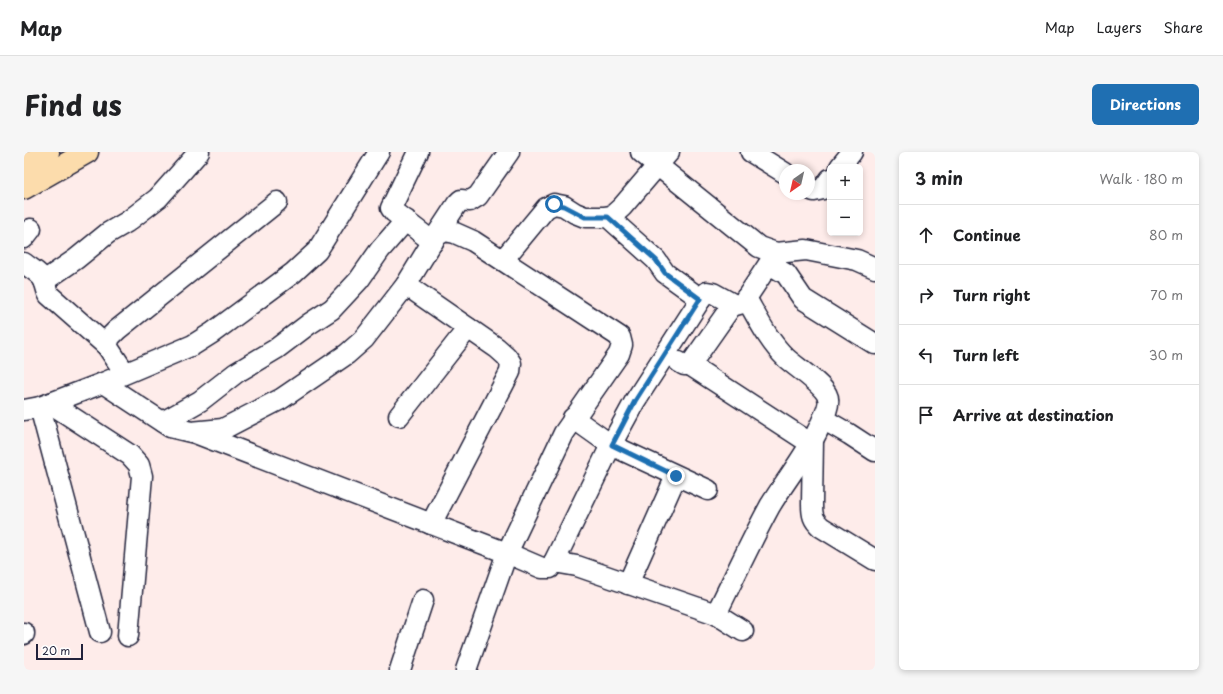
<!DOCTYPE html>
<html lang="en">
<head>
<meta charset="utf-8">
<style>
  :root { --surface:#fff; --page:#f6f6f6; --text:#202124; --muted:#757577; --line:#e0e0e0; --accent:#1f6fb2 }
  body { margin:0; font-family:"Playpen Sans",sans-serif; background:var(--page); color:var(--text) }
  .controls { position:absolute; right:12px; top:12px; display:grid; overflow:hidden; border-radius:6px; box-shadow:0 2px 6px #0003 }
  .controls button { width:36px; height:36px; display:grid; place-items:center; padding:0; border:0; border-bottom:1px solid var(--line); background:var(--surface); color:var(--text); font:20px sans-serif }
  .compass { position:absolute; left:755px; top:12px; width:36px; height:36px; border-radius:50%; background:var(--surface); box-shadow:0 2px 6px #0003; rotate:214deg }
  .scale { position:absolute; left:12px; bottom:10px; width:47px; box-sizing:border-box; padding-left:4px; border:2px solid #22223b; border-top:0; font-size:11px; line-height:14px; white-space:nowrap; color:#22223b; -webkit-text-stroke:3px #fff; paint-order:stroke }
  .stop { position:absolute; width:12px; height:12px; margin:-9px; border:3px solid #1f6fb2; border-radius:50%; background:#fff }
  .stop.end { background:#1f6fb2; border-color:#fff; box-shadow:0 1px 4px #0008 }
  .list { margin:0; padding:0; list-style:none }
  h2 { display:flex; justify-content:space-between; align-items:center; height:52px; margin:0; padding:0 16px; font-size:17px }
  h2 small { font-size:13px; font-weight:400; color:var(--muted) }
  .list li { display:grid; grid-template-columns:26px 1fr auto; gap:12px; align-items:center; box-sizing:border-box; height:60px; padding:0 16px; border-top:1px solid var(--line) }
  .list b { display:block; font-size:15px; white-space:nowrap }
  .list em { font-size:13px; font-style:normal; color:var(--muted) }
  .icon { flex:none; width:22px; height:22px; fill:none; stroke:currentColor; stroke-width:2; stroke-linecap:round; stroke-linejoin:round }
  .map { position:relative; flex:none; width:851px; height:518px; overflow:hidden; border-radius:6px }
  header { display:flex; align-items:center; gap:24px; box-sizing:border-box; height:56px; padding:0 20px; background:var(--surface); border-bottom:1px solid var(--line) }
  header strong { font-size:19px }
  nav { display:flex; gap:22px; margin-inline-start:auto; font-size:14px }
  .intro { display:flex; align-items:center; justify-content:space-between; box-sizing:border-box; height:96px; padding:0 24px }
  h1 { margin:0; font-size:28px }
  .button { padding:10px 18px; border-radius:6px; background:var(--accent); color:#fff; font-size:14px; font-weight:700 }
  main { display:flex; gap:24px; padding:0 24px }
  aside { flex:1; background:var(--surface); border-radius:6px; box-shadow:0 2px 6px #0003 }
  .map>svg:first-child { display:block }
</style>
</head>
<body>
<header>
<strong>Map</strong>
<nav><a>Map</a><a>Layers</a><a>Share</a></nav>
</header>
<div class="intro"><h1>Find us</h1><a class="button">Directions</a></div>
<main>
<div class="map">
<svg width="851" height="518" viewBox="0 0 851 518">
  <rect width="100%" height="100%" fill="#feecea"/>
  <filter id="ink" filterUnits="userSpaceOnUse"><feTurbulence type="fractalNoise" baseFrequency=".025" numOctaves="2"/><feDisplacementMap in="SourceGraphic" scale="8" xChannelSelector="R" yChannelSelector="G"/><feConvolveMatrix kernelMatrix="1 2 1 2 8 2 1 2 1" color-interpolation-filters="sRGB"/></filter>
  <g filter="url(#ink)">
    <g fill="none" stroke-linecap="round" stroke-linejoin="round">
      <g stroke="#22223b" stroke-width="23">
        <g id="minor">
          <polyline points="394,0 367,56 370,60 409,90"/>
          <polyline points="617,0 735,95 752,101 782,98 833,108 851,116"/>
          <polyline points="727,0 761,21"/>
          <polyline points="816,15 828,0"/>
          <polyline points="785,37 790,39 799,37 806,27"/>
          <polyline points="584,65 632,108 641,121 677,147"/>
          <polyline points="412,84 433,52 437,48 446,49 454,44 485,0"/>
          <polyline points="0,86 7,77"/>
          <polyline points="479,108 522,56 530,52 540,54 551,61 561,65 581,65 588,64 598,55 645,0"/>
          <path d="M 0,111 C 6,116 16,121 20,128 C 22,133 22,138 25,143 L 83,194"/>
          <polyline points="745,112 762,122 779,147 851,192"/>
          <polyline points="20,129 52,107 84,81 103,70 134,46 175,0"/>
          <polyline points="382,133 473,196 482,204 487,211 486,220 407,372"/>
          <polyline points="655,210 660,213 666,213 669,209 709,152"/>
          <polyline points="666,213 786,291"/>
          <polyline points="101,221 83,194 86,185 93,178 253,50"/>
          <polyline points="79,231 146,275 167,280 199,277 257,247 323,202 340,187 382,133 412,84 421,79 431,81 449,89 596,185 598,193 595,202 540,281 483,401 442,518"/>
          <polyline points="26,251 106,303 115,313 118,324 104,484"/>
          <polyline points="16,255 76,480"/>
          <polyline points="0,258 16,255 79,231 169,193 188,181 269,121 293,99 355,0"/>
          <polyline points="375,264 444,176"/>
          <polyline points="549,266 587,293 684,338"/>
          <polyline points="799,267 825,282 851,299"/>
          <polyline points="139,270 176,249 212,221 252,197 285,172 308,157 335,128 356,98 382,68"/>
          <polyline points="171,281 483,401 518,416 526,416 530,410 587,293 611,249 678,145 683,140 689,141 709,152 712,153 719,151 752,101"/>
          <path d="M 789,286 L 788,352 C 788,363 789,368 797,375 L 851,408"/>
          <polyline points="530,410 553,414 692,462 719,479"/>
          <polyline points="604,432 652,324"/>
          <path d="M 692,462 C 710,426 727,389 746,354 C 761,329 780,306 793,280 C 797,271 808,252 803,243 C 797,231 773,216 762,206 C 745,190 734,167 722,146"/>
          <polyline points="0,481 0,482"/>
          <polyline points="376,518 399,448"/>
        </g>
      </g>
      <g stroke="#22223b" stroke-width="25">
        <g id="major">
          <polyline points="0,14 24,0"/>
          <polyline points="0,36 63,0"/>
        </g>
      </g>
      <use href="#minor" stroke="#fff" stroke-width="20"/>
      <use href="#major" stroke="#fcdcac" stroke-width="22"/>
    </g>
  </g>
  <g fill="none" stroke-linecap="round" stroke-linejoin="round" filter="url(#ink)">
    <polyline stroke="#1f6fb2" stroke-width="5" points="530,52 540,54 561,65 584,65 632,108 641,121 676,147 611,249 588,293 652,324"/>
  </g>
</svg>
<div class="controls">
<button>+</button>
<button>−</button>
</div>
<svg class="compass" viewBox="-18 -18 36 36"><path d="M0-13l5 13h-10z" fill="#e53935"/><path d="M0 13l5-13h-10z" fill="#757577"/></svg>
<div class="scale">20 m</div>
<div class="stop" style="left:530px;top:52px"></div>
<div class="stop end" style="left:652px;top:324px"></div>
</div>
<aside>
<h2>3 min<small>Walk · 180 m</small></h2>
<ul class="list">
<li><svg class="icon" aria-label="ahead" viewBox="0 0 24 24"><path d="M12 20V5M6 11l6-6 6 6"/></svg><div><b>Continue</b></div><em>80 m</em></li>
<li><svg class="icon" aria-label="right" viewBox="0 0 24 24"><path d="M7 20v-9h11M14 6l5 5-5 5"/></svg><div><b>Turn right</b></div><em>70 m</em></li>
<li><svg class="icon" aria-label="left" viewBox="0 0 24 24"><path d="M17 20v-9H6M10 6l-5 5 5 5"/></svg><div><b>Turn left</b></div><em>30 m</em></li>
<li><svg class="icon" aria-label="arrive" viewBox="0 0 24 24"><path d="M6 21V4h12l-3 4 3 4H6"/></svg><div><b>Arrive at destination</b></div></li>
</ul>
</aside>
</main>
</body>
</html>
